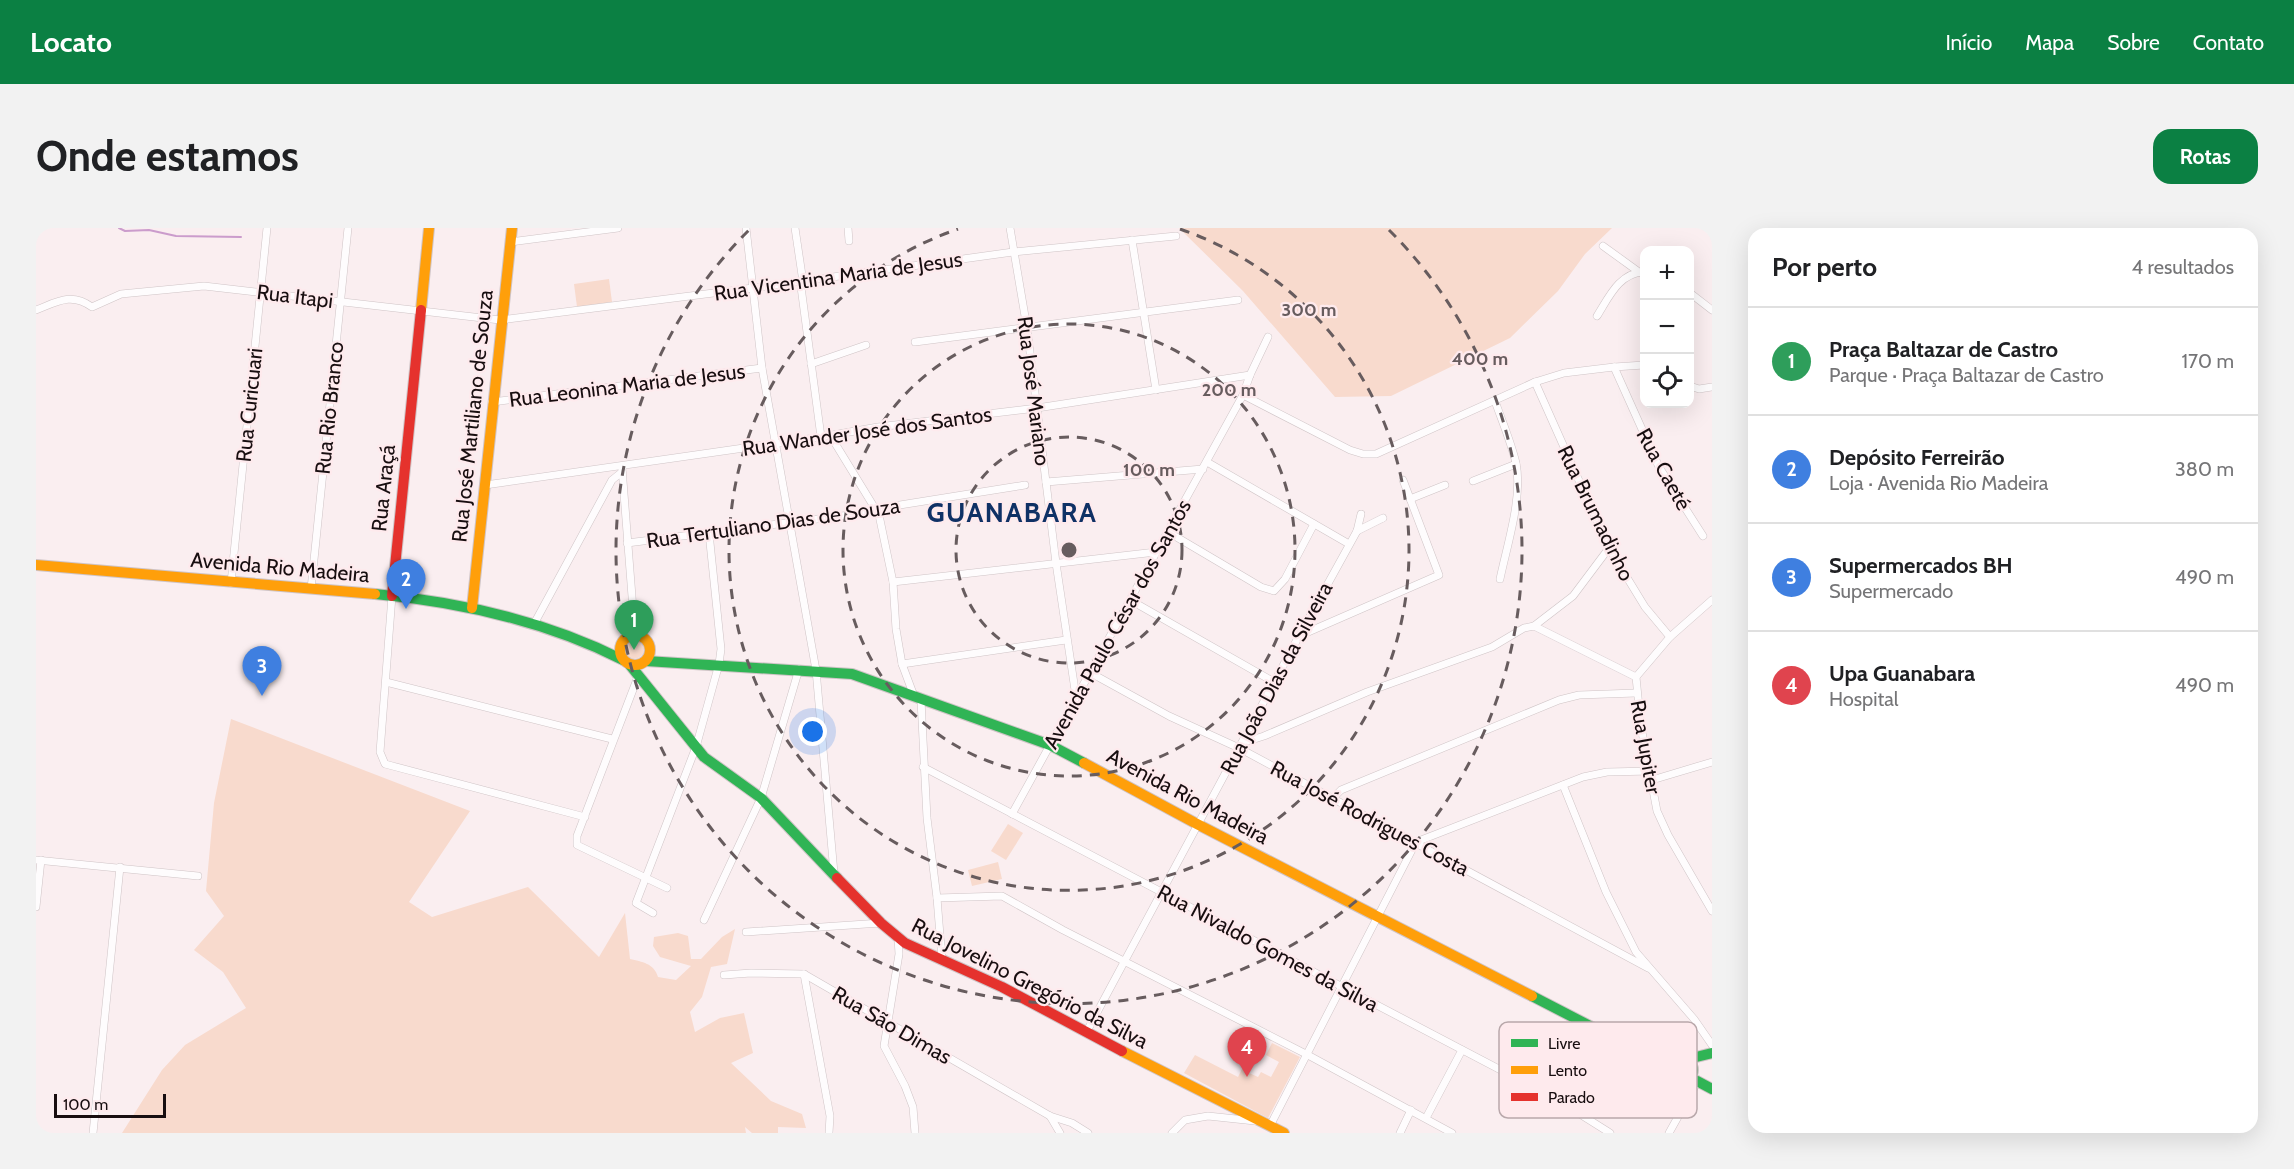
<!DOCTYPE html>
<html lang="pt">
<head>
<meta charset="utf-8">
<style>
  :root { --surface:#fff; --page:#f2f2f2; --text:#202124; --muted:#757577; --line:#e0e0e0; --accent:#0b8043 }
  body { margin:0; font-family:Cabin,sans-serif; background:var(--page); color:var(--text) }
  .controls { position:absolute; right:18px; top:18px; display:grid; overflow:hidden; border-radius:12px; box-shadow:0 6px 24px #0002 }
  .controls button { width:54px; height:54px; display:grid; place-items:center; padding:0; border:0; border-bottom:2px solid var(--line); background:var(--surface); color:var(--text); font:30px sans-serif }
  .scale { position:absolute; left:18px; bottom:15px; width:112px; box-sizing:border-box; padding-left:6px; border:3px solid #180e10; border-top:0; font-size:16px; line-height:21px; white-space:nowrap; color:#180e10; -webkit-text-stroke:4px #feeaed; paint-order:stroke }
  .you { position:absolute; left:777px; top:504px; width:21px; height:21px; margin:-15px; border:4px solid #fff; border-radius:50%; background:#1a73e8; box-shadow:0 0 0 9px #1a73e833 }
  .badge { display:grid; place-items:center; width:39px; height:39px; border-radius:50%; background:var(--accent); color:#fff; font-size:20px; font-weight:700 }
  .pin { position:absolute; translate:-50% -50px; filter:drop-shadow(0 2px 3px #0008) }
  .pin::after { content:''; position:absolute; top:32px; width:21px; height:18px; background:inherit; clip-path:polygon(0 0,100% 0,50% 100%) }
  .list { margin:0; padding:0; list-style:none }
  h2 { display:flex; justify-content:space-between; align-items:center; height:78px; margin:0; padding:0 24px; font-size:26px }
  h2 small { font-size:20px; font-weight:400; color:var(--muted) }
  .list li { display:grid; grid-template-columns:39px 1fr auto; gap:18px; align-items:center; box-sizing:border-box; height:108px; padding:0 24px; border-top:2px solid var(--line) }
  .list b { display:block; font-size:22px; white-space:nowrap }
  .list p { margin:0; font-size:20px; white-space:nowrap; color:var(--muted) }
  .list em { font-size:20px; font-style:normal; color:var(--muted) }
  .icon { flex:none; width:33px; height:33px; fill:none; stroke:currentColor; stroke-width:2; stroke-linecap:round; stroke-linejoin:round }
  .map { position:relative; flex:none; width:1676px; height:905px; overflow:hidden; border-radius:18px }
  header { display:flex; align-items:center; gap:36px; box-sizing:border-box; height:84px; padding:0 30px; background:var(--accent); color:#fff }
  header strong { font-size:28px }
  nav { display:flex; gap:33px; margin-inline-start:auto; font-size:21px }
  .intro { display:flex; align-items:center; justify-content:space-between; box-sizing:border-box; height:144px; padding:0 36px }
  h1 { margin:0; font-size:42px }
  .button { padding:15px 27px; border-radius:18px; background:var(--accent); color:#fff; font-size:21px; font-weight:700 }
  main { display:flex; gap:36px; padding:0 36px }
  aside { flex:1; background:var(--surface); border-radius:18px; box-shadow:0 6px 24px #0002 }
  .map>svg:first-child { display:block }
</style>
</head>
<body>
<header>
<strong>Locato</strong>
<nav><a>Início</a><a>Mapa</a><a>Sobre</a><a>Contato</a></nav>
</header>
<div class="intro"><h1>Onde estamos</h1><a class="button">Rotas</a></div>
<main>
<div class="map">
<svg width="1676" height="905" viewBox="0 0 1676 905">
  <rect width="100%" height="100%" fill="#faeef0"/>
  <g fill="#f8dacd">
    <polygon points="1143,0 1576,0 1549,26 1522,63 1474,110 1355,168 1299,169 1207,63"/>
    <polygon points="573,51 576,74 541,79 538,56"/>
    <circle cx="598" cy="421" r="10"/>
    <path d="M 195,491 L 434,583 L 373,674 L 396,689 L 492,659 L 563,729 L 589,685 L 594,731 C 606,734 618,735 622,749 L 640,752 L 655,738 L 624,729 L 617,718 L 618,709 L 642,705 L 652,708 L 655,731 L 665,731 L 686,709 L 699,701 L 691,736 L 675,739 L 666,769 L 654,784 L 659,804 L 684,790 L 708,785 L 717,825 L 695,835 L 735,873 L 766,886 L 770,900 L 742,899 L 742,905 L 716,905 L 709,899 L 710,905 L 86,905 L 126,842 L 149,817 L 210,780 L 187,744 L 158,722 L 188,688 L 170,663 L 178,575 Z"/>
    <polygon points="972,596 987,605 970,632 955,623"/>
    <polygon points="962,634 966,651 936,658 932,642"/>
    <polygon points="1236,815 1264,829 1232,890 1148,845 1159,827 1202,849 1209,835 1211,836 1211,844 1222,849 1225,844 1235,849 1243,834 1230,827"/>
  </g>
  <g fill="none" stroke-linecap="round" stroke-linejoin="round">
    <polyline stroke="#cb9ccc" stroke-width="2" points="83,0 89,3 113,2 140,8 205,9"/>
    <g stroke="#cfc4c6" stroke-width="8">
      <g id="street">
        <polyline points="710,0 726,140 780,442 798,645"/>
        <polyline points="759,0 767,54 765,59 785,209"/>
        <polyline points="812,0 813,13"/>
        <polyline points="974,0 991,100 1020,335 1040,469"/>
        <polyline points="1096,12 1120,162"/>
        <polyline points="474,14 582,0"/>
        <polyline points="1567,18 1603,44"/>
        <polyline points="1654,65 1676,82"/>
        <path d="M 0,82 C 21,74 35,64 56,79 L 85,66 L 168,58 L 464,92 L 717,60 L 977,24 L 1140,8"/>
        <path d="M 1561,88 C 1573,69 1583,45 1608,44"/>
        <polyline points="879,114 1202,72"/>
        <polyline points="775,136 830,117"/>
        <polyline points="1578,139 1623,239 1667,308"/>
        <polyline points="1499,154 1573,320 1609,379 1634,409"/>
        <polyline points="1654,158 1663,161 1676,159"/>
        <polyline points="1207,167 1314,222 1327,226 1340,226 1499,154 1528,145 1578,139 1608,137"/>
        <path d="M 1459,173 C 1466,193 1475,214 1480,235 C 1487,269 1471,317 1464,351"/>
        <polyline points="456,174 726,140"/>
        <polyline points="794,207 843,287 857,354 860,401 866,436 878,468"/>
        <polyline points="1171,234 1313,316"/>
        <polyline points="586,240 599,407"/>
        <polyline points="1437,253 1480,236"/>
        <polyline points="1010,254 1167,241"/>
        <polyline points="449,257 785,209 842,199 1001,180 1214,147"/>
        <polyline points="1374,271 1409,257"/>
        <polyline points="1321,303 1347,290"/>
        <polyline points="1132,304 1225,359 1238,363 1249,351 1278,296"/>
        <polyline points="591,315 829,285 839,281 989,257"/>
        <polyline points="857,354 1120,324"/>
        <polyline points="195,355 231,0"/>
        <polyline points="275,361 312,0"/>
        <polyline points="356,368 344,524 349,536 549,589"/>
        <polyline points="1094,372 1238,454"/>
        <polyline points="1676,372 1634,409 1600,449 1605,499 1621,583 1632,607 1676,683"/>
        <polyline points="498,396 576,252 586,244"/>
        <polyline points="1498,398 1537,368 1573,320"/>
        <polyline points="1263,408 1403,347 1367,252"/>
        <polyline points="866,436 1030,412"/>
        <polyline points="1053,444 1133,488 1203,520 1612,740"/>
        <polyline points="603,446 541,608 541,617 631,660"/>
        <polyline points="350,454 576,511"/>
        <polyline points="885,472 891,590 901,670 906,732"/>
        <polyline points="1206,515 1228,508 1331,464 1456,419 1488,400 1498,398 1600,449"/>
        <polyline points="887,539 1520,871 1574,905"/>
        <polyline points="1616,552 1676,534"/>
        <polyline points="1527,557 1570,664 1600,724 1658,791 1676,817"/>
        <polyline points="1297,570 1305,562 1523,472 1543,467 1600,465"/>
        <polyline points="976,586 1207,167 1214,147 1232,109"/>
        <polyline points="0,632 162,648"/>
        <polyline points="901,670 966,668 1027,702 1270,826 1416,905"/>
        <polyline points="0,679 5,632"/>
        <polyline points="617,685 600,675 660,519 683,436 685,421 673,305"/>
        <polyline points="668,692 725,570 763,441"/>
        <polyline points="710,704 845,695"/>
        <polyline points="862,710 863,726 848,818 869,858 877,879 879,905"/>
        <polyline points="768,746 794,888 793,905"/>
        <polyline points="688,747 715,745 768,746 1014,888 1036,895 1052,905"/>
        <polyline points="1050,805 1263,408 1321,303 1325,286"/>
        <polyline points="1014,888 1024,905"/>
        <polyline points="1390,890 1426,822"/>
        <polyline points="1234,898 1380,614 1547,549 1571,544 1615,543"/>
        <polyline points="57,905 84,639"/>
        <polyline points="1136,905 1149,892 1172,888 1219,893"/>
        <polyline points="1364,905 1375,882"/>
        <polyline points="1633,905 1662,853"/>
      </g>
    </g>
    <g stroke="#cfc4c6" stroke-width="12">
      <g id="fast">
        <path d="M 339,366 C 425,374 510,393 587,432"/>
        <polyline points="610,433 816,446 1014,517 1048,535"/>
        <polyline points="594,437 668,529 725,570 801,650"/>
        <polyline points="1496,768 1614,829 1639,847"/>
        <polyline points="1648,832 1676,825"/>
        <circle cx="1647" cy="842" r="10"/>
        <polyline points="1650,851 1661,853 1676,861"/>
      </g>
    </g>
    <g stroke="#cfc4c6" stroke-width="12">
      <g id="slow">
        <polyline points="385,82 393,0"/>
        <polyline points="0,337 339,366"/>
        <polyline points="436,380 476,0"/>
        <circle cx="599" cy="422" r="15"/>
        <polyline points="1048,535 1161,596 1496,768"/>
        <polyline points="1086,823 1248,905"/>
      </g>
    </g>
    <g stroke="#cfc4c6" stroke-width="12">
      <g id="jam">
        <polyline points="356,368 385,82"/>
        <polyline points="801,650 845,695 869,715 966,759 1086,823"/>
      </g>
    </g>
    <use href="#street" stroke="#fefcfd" stroke-width="7"/>
    <use href="#fast" stroke="#30b455" stroke-width="10"/>
    <use href="#slow" stroke="#ff9f0a" stroke-width="10"/>
    <use href="#jam" stroke="#e5322d" stroke-width="10"/>
  </g>
  <g fill="none" stroke="#675c5e" stroke-width="3" stroke-dasharray="10 8">
    <circle cx="1033" cy="322" r="113"/>
    <circle cx="1033" cy="322" r="226"/>
    <path d="M1144 1A340 340 0 1 1 922 1"/>
    <path d="M1353 2A453 453 0 1 1 713 2"/>
  </g>
  <g text-anchor="middle" dominant-baseline="central" stroke-width="4.5" stroke-linejoin="round" paint-order="stroke">
    <g font-size="21" fill="#180e10" stroke="#feeaed">
      <text transform="translate(802 48) rotate(-8)">Rua Vicentina Maria de Jesus</text>
      <text transform="translate(259 68) rotate(7)">Rua Itapi</text>
      <text transform="translate(591 157) rotate(-7)">Rua Leonina Maria de Jesus</text>
      <text transform="translate(998 163) rotate(83)">Rua José Mariano</text>
      <text transform="translate(213 177) rotate(-84)">Rua Curicuari</text>
      <text transform="translate(293 180) rotate(-84)">Rua Rio Branco</text>
      <text transform="translate(436 188) rotate(-84)">Rua José Martiliano de Souza</text>
      <text transform="translate(831 203) rotate(-8)">Rua Wander José dos Santos</text>
      <text transform="translate(1628 241) rotate(61)">Rua Caeté</text>
      <text transform="translate(347 260) rotate(-84)">Rua Araçá</text>
      <text transform="translate(1560 285) rotate(64)">Rua Brumadinho</text>
      <text transform="translate(737 295) rotate(-8)">Rua Tertuliano Dias de Souza</text>
      <text transform="translate(244 339) rotate(5)">Avenida Rio Madeira</text>
      <text transform="translate(1081 396) rotate(-61)">Avenida Paulo César dos Santos</text>
      <text transform="translate(1240 450) rotate(-62)">Rua João Dias da Silveira</text>
      <text transform="translate(1610 519) rotate(80)">Rua Jupiter</text>
      <text transform="translate(1152 568) rotate(28)">Avenida Rio Madeira</text>
      <text transform="translate(1334 590) rotate(28)">Rua José Rodrigues Costa</text>
      <text transform="translate(1232 720) rotate(28)">Rua Nivaldo Gomes da Silva</text>
      <text transform="translate(994 755) rotate(27)">Rua Jovelino Gregório da Silva</text>
      <text transform="translate(856 797) rotate(30)">Rua São Dimas</text>
    </g>
    <g font-size="27" font-weight="bold" letter-spacing="1.5" fill="#0f3165" stroke="#feeaed">
      <text x="976" y="284">GUANABARA</text>
    </g>
  </g>
  <rect x="1463" y="794" width="198" height="96" rx="9" fill="#feeaed" stroke="#b9a8ab" stroke-width="1.5"/>
  <rect x="1475" y="811" width="27" height="8" fill="#30b455"/>
  <rect x="1475" y="838" width="27" height="8" fill="#ff9f0a"/>
  <rect x="1475" y="865" width="27" height="8" fill="#e5322d"/>
  <g font-size="16" fill="#180e10">
    <text x="1512" y="821">Livre</text>
    <text x="1512" y="848">Lento</text>
    <text x="1512" y="875">Parado</text>
  </g>
  <circle cx="1033" cy="322" r="9" fill="#675c5e" stroke="#feeaed" stroke-width="3"/>
  <g font-size="18" text-anchor="middle" font-weight="bold" fill="#675c5e" stroke="#feeaed" stroke-width="4.5" stroke-linejoin="round" paint-order="stroke">
    <text x="1273" y="88">300 m</text>
    <text x="1444" y="137">400 m</text>
    <text x="1193" y="168">200 m</text>
    <text x="1113" y="248">100 m</text>
  </g>
</svg>
<div class="controls">
<button>+</button>
<button>−</button>
<button><svg class="icon" aria-label="locate" viewBox="0 0 24 24"><circle cx="12" cy="12" r="6"/><path d="M12 2v4M12 18v4M2 12h4M18 12h4"/></svg></button>
</div>
<div class="scale">100 m</div>
<div class="you"></div>
<div class="pin badge" style="left:598px;top:422px;background:#2e9e5b">1</div>
<div class="pin badge" style="left:370px;top:381px;background:#3f7fe0">2</div>
<div class="pin badge" style="left:226px;top:468px;background:#3f7fe0">3</div>
<div class="pin badge" style="left:1211px;top:849px;background:#e0444e">4</div>
</div>
<aside>
<h2>Por perto<small>4 resultados</small></h2>
<ul class="list">
<li><span class="badge" style="background:#2e9e5b">1</span><div><b>Praça Baltazar de Castro</b><p>Parque · Praça Baltazar de Castro</p></div><em>170 m</em></li>
<li><span class="badge" style="background:#3f7fe0">2</span><div><b>Depósito Ferreirão</b><p>Loja · Avenida Rio Madeira</p></div><em>380 m</em></li>
<li><span class="badge" style="background:#3f7fe0">3</span><div><b>Supermercados BH</b><p>Supermercado</p></div><em>490 m</em></li>
<li><span class="badge" style="background:#e0444e">4</span><div><b>Upa Guanabara</b><p>Hospital</p></div><em>490 m</em></li>
</ul>
</aside>
</main>
</body>
</html>
